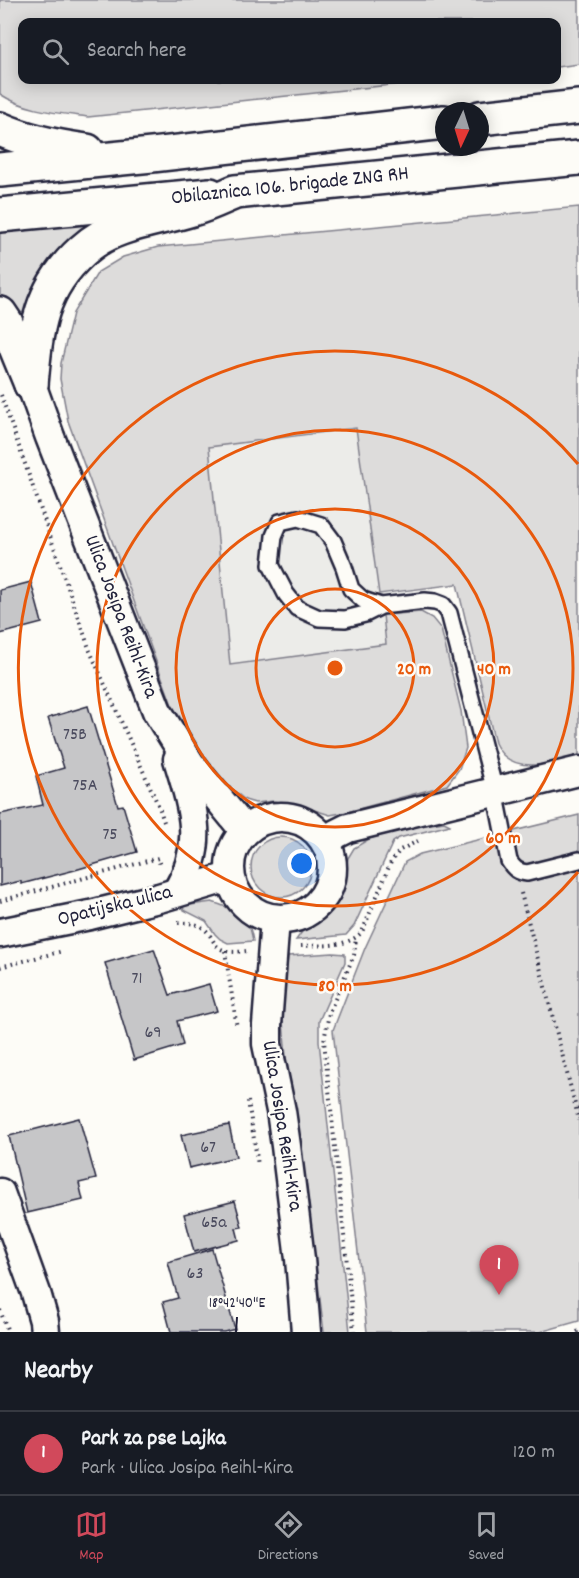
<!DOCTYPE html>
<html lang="en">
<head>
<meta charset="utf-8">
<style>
  :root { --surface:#171b24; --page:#20242c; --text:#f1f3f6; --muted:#9ea1a6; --line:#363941; --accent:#d1495b }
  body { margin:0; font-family:Dekko,sans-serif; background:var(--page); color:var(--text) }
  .compass { position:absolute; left:435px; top:102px; width:54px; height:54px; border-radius:50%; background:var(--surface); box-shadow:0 3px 15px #0003; rotate:184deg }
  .you { position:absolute; left:302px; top:864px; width:21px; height:21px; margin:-15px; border:4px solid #fff; border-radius:50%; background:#1a73e8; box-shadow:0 0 0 9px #1a73e833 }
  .badge { display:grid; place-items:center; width:39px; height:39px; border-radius:50%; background:var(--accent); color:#fff; font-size:20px; font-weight:700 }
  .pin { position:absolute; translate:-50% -50px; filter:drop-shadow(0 2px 3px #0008) }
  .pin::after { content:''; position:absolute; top:32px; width:21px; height:18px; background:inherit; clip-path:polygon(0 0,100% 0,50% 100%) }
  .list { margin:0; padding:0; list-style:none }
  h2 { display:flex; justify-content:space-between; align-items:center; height:78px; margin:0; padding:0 24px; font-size:26px }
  h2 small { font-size:20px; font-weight:400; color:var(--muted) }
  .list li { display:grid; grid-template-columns:39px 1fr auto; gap:18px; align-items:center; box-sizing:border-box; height:84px; padding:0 24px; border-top:2px solid var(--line) }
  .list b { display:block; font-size:22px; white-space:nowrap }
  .list p { margin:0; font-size:20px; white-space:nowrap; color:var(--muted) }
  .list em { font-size:20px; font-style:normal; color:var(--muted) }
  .icon { flex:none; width:33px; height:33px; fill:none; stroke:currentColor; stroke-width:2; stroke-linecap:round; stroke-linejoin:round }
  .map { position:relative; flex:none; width:579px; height:1332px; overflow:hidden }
  .search { position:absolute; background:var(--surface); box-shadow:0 3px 15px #0003; left:18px; right:18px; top:18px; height:66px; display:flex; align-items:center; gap:15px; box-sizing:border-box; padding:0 21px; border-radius:12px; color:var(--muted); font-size:22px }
  .sheet { height:162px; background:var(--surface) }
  nav { display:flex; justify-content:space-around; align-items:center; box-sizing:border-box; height:84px; border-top:2px solid var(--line); background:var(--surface); font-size:16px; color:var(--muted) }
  nav a { display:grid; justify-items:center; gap:3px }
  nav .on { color:var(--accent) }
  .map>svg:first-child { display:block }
</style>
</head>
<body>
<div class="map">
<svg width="579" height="1332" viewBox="0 0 579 1332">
  <rect width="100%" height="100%" fill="#fdfcf7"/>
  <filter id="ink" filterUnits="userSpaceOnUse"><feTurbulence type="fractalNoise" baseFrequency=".0167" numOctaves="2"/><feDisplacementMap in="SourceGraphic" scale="12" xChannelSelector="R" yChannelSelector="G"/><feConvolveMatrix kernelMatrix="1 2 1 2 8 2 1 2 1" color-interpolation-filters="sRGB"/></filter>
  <g filter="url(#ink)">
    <polygon fill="#ecece9" points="356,428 386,644 230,666 209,447"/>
    <g fill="#dddcdb" stroke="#807f8b" stroke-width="1.5">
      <path d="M 0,0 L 579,0 L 579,64 L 557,67 L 556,22 L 22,22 L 22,80 L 438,80 L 88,117 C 58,113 26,111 0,94 Z"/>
      <path d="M 579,207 L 579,757 C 557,761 523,774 503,755 C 500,752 497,747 495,743 L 457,584 L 379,594 L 356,428 L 209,447 L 230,665 L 386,644 L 383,615 L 421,612 L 432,618 L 441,629 L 461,711 L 466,748 L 459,769 L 447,785 L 347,812 L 330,815 L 308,808 L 274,801 L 255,803 L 245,800 L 218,777 L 172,705 L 68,421 L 60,379 L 61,363 L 73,313 L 98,272 L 123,257 L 158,247 Z"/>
      <polygon points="108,221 26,335 0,297 0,231"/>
      <polygon points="579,815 579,1321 540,1332 367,1332 333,1030 365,948 405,862 420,854"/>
      <polygon points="444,822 450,825 399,838 393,842 354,926 346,935 296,940 304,929 319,918 334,904 341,891 348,858 354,848 369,839 399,829"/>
      <circle cx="281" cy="867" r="30"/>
      <path d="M 212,902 C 225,906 244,914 249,926 C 251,930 252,936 253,941 L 228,943 L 220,939 L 215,934 L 206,921 L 184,910 L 183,906 Z"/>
      <polygon points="333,953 345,954 345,962 319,1021 319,1041 350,1332 324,1332 302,1152 286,1057 282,1010 288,956"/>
    </g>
    <g fill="#c6c6c8" stroke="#22223b" stroke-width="1.5">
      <polygon points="31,582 42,623 0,634 0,590"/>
      <polygon points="88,706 118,806 123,805 137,852 75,870 21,884 21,881 0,886 0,814 43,805 36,776 64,768 48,718"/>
      <polygon points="154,949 170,995 209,984 217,1011 177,1021 183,1045 134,1060 105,963"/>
      <polygon points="79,1118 96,1179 79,1183 83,1200 27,1213 9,1136"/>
      <polygon points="229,1125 236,1157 189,1168 181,1135"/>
      <polygon points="235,1201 242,1227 236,1228 239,1240 194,1252 184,1214"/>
      <polygon points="212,1249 235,1329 224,1332 171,1332 163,1302 178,1298 168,1262"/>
    </g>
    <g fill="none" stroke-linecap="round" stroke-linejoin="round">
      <g stroke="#22223b" stroke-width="20">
        <path id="lane" d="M 381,606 L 365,614 L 345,619 L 319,618 L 297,608 L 286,594 L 271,565 L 274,536 L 280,522 L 298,518 L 321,525 L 333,541 L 344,567 L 351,589 L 363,600 L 381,606 L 425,601 L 435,602 L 443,605 L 449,613 L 495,791 L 509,861 C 514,869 518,872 527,873 L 579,860"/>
      </g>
      <g stroke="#22223b" stroke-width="33">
        <g id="street">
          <polyline points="31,384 50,437 157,711 190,764 245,831"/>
          <circle cx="281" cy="868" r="51"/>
          <polyline points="326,843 336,834 348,828 579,771"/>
          <path d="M 177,892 C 206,845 193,808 178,759"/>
          <polyline points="275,919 267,1025 267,1044 281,1111 286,1146 300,1259 306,1332"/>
          <polyline points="0,933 90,915 159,898 229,877"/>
          <polyline points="0,1193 36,1293 44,1321 45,1332"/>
        </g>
      </g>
      <g stroke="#22223b" stroke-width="38">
        <g id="primary">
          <polyline points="480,118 579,107"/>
          <path d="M 0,129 C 27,141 57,147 87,151"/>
          <polyline points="0,170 152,155 444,122"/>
          <polyline points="0,215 210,195"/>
          <polyline points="0,314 6,323 31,384"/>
        </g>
      </g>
      <g stroke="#22223b" stroke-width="38">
        <path id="highway" d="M 31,384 C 36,330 39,290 82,251 C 93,241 106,233 121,228 C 144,220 169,216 192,209 C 207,205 221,198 235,192 L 579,158"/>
      </g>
      <g stroke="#22223b" stroke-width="4" stroke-dasharray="1.5 4.5" stroke-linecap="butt">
        <polyline points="1,395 90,651 159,807 164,822"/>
        <polyline points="521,893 579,1120"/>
        <polyline points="0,901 158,858 160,865"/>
        <path d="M 178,923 C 190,922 202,924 209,934 C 213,940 215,946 221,949 C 229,953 237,952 246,951"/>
        <path d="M 301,946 C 322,945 347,948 362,932 L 391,862 L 400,850 L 418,841"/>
        <polyline points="225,951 237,1028"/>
        <polyline points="0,967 63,951"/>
        <polyline points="248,1101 258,1165"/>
        <polyline points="0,1310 8,1332"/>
        <polyline points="354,1332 324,1041 329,1013 354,955 356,938"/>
        <polyline points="577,1332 579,1331"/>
      </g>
      <use href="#lane" stroke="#fdfcf7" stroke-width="15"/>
      <use href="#street" stroke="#fdfcf7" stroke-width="28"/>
      <use href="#primary" stroke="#fdfcf7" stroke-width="33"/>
      <use href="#highway" stroke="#fdfcf7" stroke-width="33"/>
    </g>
  </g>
  <path fill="none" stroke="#22223b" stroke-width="2" d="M 236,1332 L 237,1317"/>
  <g fill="none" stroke="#e8590c" stroke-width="3">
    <circle cx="335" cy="668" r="79"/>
    <circle cx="335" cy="668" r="159"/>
    <circle cx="335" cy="668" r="238"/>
    <path d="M578 872A317 317 0 1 1 578 464"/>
  </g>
  <g text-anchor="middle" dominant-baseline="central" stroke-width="5" stroke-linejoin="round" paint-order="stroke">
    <g font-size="18" fill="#4b4b5e">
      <text x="75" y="735">75B</text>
      <text x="85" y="786">75A</text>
      <text x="110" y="835">75</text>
      <text x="137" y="979">71</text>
      <text x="153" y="1033">69</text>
      <text x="208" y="1148">67</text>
      <text x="214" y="1223">65a</text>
      <text x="195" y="1274">63</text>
    </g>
    <g font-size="21" fill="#22223b" stroke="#fdfcf7">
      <text transform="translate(290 187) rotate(-6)">Obilaznica 106. brigade ZNG RH</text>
      <text transform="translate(120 617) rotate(69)">Ulica Josipa Reihl-Kira</text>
      <text transform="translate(115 907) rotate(-14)">Opatijska ulica</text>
      <text transform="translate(281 1126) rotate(81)">Ulica Josipa Reihl-Kira</text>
    </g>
  </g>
  <g font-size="15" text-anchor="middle" fill="#22223b" stroke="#fdfcf7" stroke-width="5" stroke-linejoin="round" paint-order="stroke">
    <text x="237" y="1307">18°42'40"E</text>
  </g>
  <circle cx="335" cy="668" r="9" fill="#e8590c" stroke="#fdfcf7" stroke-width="3"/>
  <g font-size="18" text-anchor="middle" font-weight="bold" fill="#e8590c" stroke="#fdfcf7" stroke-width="5" stroke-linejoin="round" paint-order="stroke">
    <text x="414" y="674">20 m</text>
    <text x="494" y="674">40 m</text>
    <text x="503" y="843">60 m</text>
    <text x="335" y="991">80 m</text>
  </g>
</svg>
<svg class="compass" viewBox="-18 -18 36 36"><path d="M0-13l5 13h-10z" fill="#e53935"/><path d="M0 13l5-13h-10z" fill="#9ea1a6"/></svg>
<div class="you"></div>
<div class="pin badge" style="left:499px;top:1295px">1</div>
<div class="search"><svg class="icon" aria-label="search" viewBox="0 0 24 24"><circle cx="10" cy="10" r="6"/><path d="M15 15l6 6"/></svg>Search here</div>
</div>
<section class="sheet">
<h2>Nearby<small></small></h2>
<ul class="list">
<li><span class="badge">1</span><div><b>Park za pse Lajka</b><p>Park · Ulica Josipa Reihl-Kira</p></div><em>120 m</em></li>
</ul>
</section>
<nav>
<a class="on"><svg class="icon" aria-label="map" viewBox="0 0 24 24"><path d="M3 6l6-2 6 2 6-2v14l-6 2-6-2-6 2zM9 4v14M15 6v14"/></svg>Map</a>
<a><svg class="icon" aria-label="directions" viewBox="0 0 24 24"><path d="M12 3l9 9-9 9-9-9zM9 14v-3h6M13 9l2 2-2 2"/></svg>Directions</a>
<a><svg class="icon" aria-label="saved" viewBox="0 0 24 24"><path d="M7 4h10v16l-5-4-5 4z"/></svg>Saved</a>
</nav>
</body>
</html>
